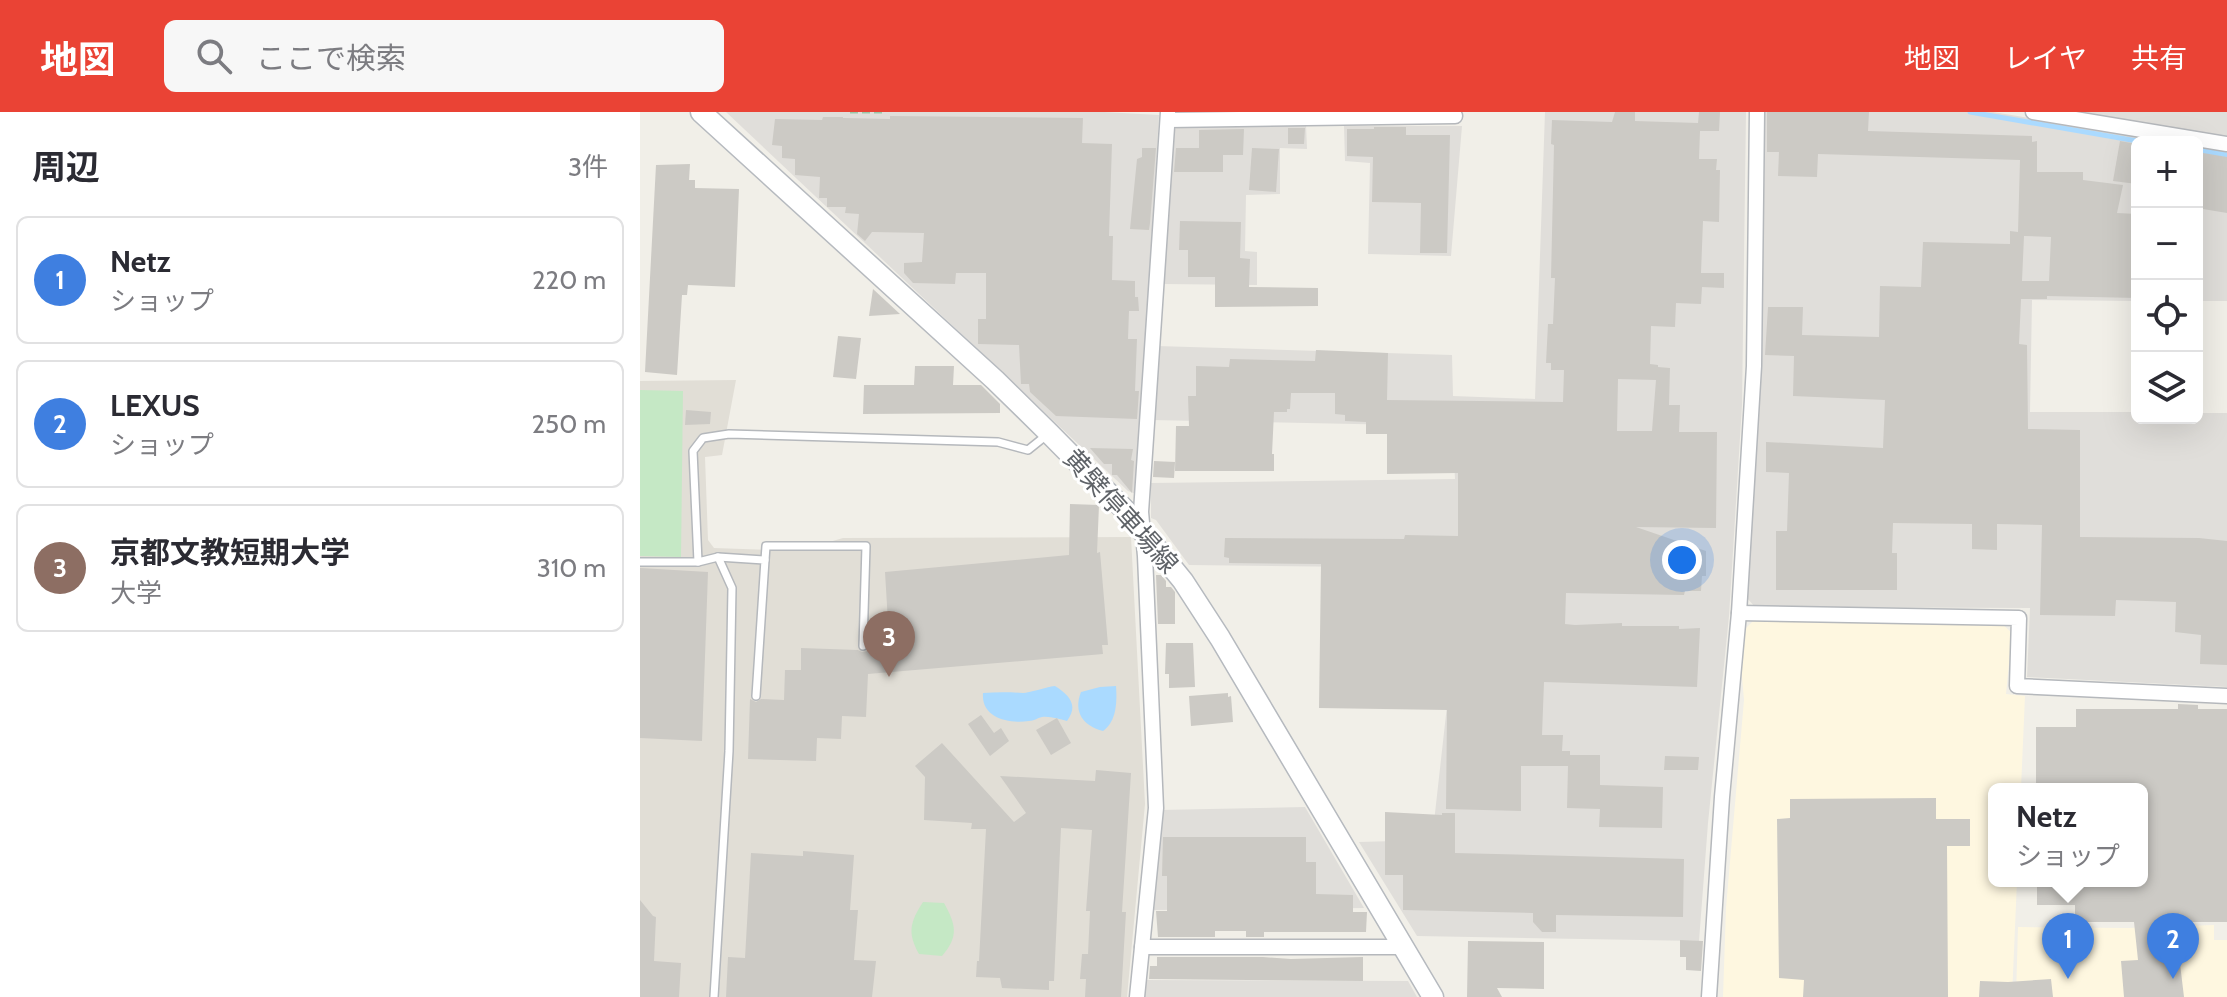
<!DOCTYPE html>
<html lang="ja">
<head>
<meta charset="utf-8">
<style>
  :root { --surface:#fff; --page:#f7f7f7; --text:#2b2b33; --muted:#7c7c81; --line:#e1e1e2; --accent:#ea4335 }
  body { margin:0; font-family:Cabin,"Noto Sans JP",sans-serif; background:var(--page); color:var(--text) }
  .controls { position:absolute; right:24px; top:24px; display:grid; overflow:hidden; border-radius:12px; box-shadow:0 8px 32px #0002 }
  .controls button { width:72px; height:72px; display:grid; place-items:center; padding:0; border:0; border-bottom:2px solid var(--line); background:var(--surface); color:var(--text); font:40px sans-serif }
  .you { position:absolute; left:1042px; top:448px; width:28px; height:28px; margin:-20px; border:6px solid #fff; border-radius:50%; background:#1a73e8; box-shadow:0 0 0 12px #1a73e833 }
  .badge { display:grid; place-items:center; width:52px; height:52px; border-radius:50%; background:var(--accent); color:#fff; font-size:26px; font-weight:700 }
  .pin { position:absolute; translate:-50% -66px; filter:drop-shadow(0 2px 4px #0008) }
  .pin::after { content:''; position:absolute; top:42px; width:28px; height:24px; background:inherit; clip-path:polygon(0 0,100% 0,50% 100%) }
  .popup { position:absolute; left:1348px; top:671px; width:160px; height:104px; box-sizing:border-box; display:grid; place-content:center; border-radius:12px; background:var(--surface); filter:drop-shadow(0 2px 6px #0005); font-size:26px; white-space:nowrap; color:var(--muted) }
  .popup b { font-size:30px; color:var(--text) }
  .popup::after { content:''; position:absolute; left:50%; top:100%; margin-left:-16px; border:16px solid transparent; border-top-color:var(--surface) }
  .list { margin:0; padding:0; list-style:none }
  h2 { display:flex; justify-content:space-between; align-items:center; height:104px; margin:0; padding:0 32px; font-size:34px }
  h2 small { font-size:26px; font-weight:400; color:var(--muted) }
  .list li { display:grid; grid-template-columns:52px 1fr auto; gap:24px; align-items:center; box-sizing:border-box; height:128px; margin:0 16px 16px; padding:0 16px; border:2px solid var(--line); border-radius:12px }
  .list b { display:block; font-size:30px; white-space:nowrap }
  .list p { margin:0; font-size:26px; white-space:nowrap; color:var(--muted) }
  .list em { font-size:26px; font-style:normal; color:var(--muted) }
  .icon { flex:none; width:44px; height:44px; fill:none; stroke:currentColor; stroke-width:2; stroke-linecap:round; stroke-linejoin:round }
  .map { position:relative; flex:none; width:1587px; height:885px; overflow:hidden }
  header { display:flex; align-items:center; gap:48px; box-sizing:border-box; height:112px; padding:0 40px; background:var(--accent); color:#fff }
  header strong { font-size:38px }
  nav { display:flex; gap:44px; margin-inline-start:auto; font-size:28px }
  .search { width:560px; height:72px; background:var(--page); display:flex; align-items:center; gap:20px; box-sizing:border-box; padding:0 28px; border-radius:12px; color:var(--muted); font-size:30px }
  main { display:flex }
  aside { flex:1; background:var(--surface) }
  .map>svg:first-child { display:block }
</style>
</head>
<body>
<header>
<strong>地図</strong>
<div class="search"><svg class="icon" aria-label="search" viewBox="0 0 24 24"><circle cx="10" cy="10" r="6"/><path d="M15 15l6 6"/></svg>ここで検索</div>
<nav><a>地図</a><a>レイヤ</a><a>共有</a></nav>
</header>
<main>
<aside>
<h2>周辺<small>3件</small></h2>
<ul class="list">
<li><span class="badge" style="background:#3f7fe0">1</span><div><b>Netz</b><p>ショップ</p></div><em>220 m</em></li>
<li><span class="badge" style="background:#3f7fe0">2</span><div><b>LEXUS</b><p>ショップ</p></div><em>250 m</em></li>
<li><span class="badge" style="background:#8d6e63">3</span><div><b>京都文教短期大学</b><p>大学</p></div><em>310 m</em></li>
</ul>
</aside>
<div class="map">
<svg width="1587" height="885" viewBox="0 0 1587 885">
  <rect width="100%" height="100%" fill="#f1efe8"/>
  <g fill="#fef7e0">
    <polygon points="1116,506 1361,511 1372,521 1366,582 1385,584 1381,677 1354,677 1354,769 1377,769 1372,885 1083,885 1086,796 1104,588 1101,554 1104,518"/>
    <polygon points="1574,813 1574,828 1587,828 1587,885 1376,885 1378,815 1488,816"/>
  </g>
  <g fill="#e0deda">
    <polygon points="86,0 464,0 519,3 496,382 488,379"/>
    <polygon points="905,0 1106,0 1102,293 1089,504 1068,711 1059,829 777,824 719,730 792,728 813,540 814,456 549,453 516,408 511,406 511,371 815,367 812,314 512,308 517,234 812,243 813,284 895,287"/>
    <polygon points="1121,0 1353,0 1532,30 1497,30 1497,189 1392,188 1390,300 1497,300 1497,306 1557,306 1557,301 1587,301 1587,575 1387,565 1390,496 1115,495 1107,486"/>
    <polygon points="1443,0 1587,0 1587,25"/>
    <polygon points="540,12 666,12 667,37 640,36 640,82 606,83 605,139 617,140 617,173 523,172 532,21"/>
    <polygon points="704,14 822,14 811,144 728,142 730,51 705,49"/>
    <polygon points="1557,34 1587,39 1587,189 1557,189"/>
    <polygon points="665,695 724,796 514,798 520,698"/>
    <polygon points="504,868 768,869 777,885 503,885"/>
  </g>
  <polygon fill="#e1ded6" points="96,268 82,343 65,345 68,428 74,436 132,438 179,433 203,426 491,425 505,692 487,885 0,885 0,269"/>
  <g fill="#c5e8c5">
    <polygon points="0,278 43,279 41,445 0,444"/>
    <path d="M 283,790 L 304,791 C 316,813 319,824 302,844 L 279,842 C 267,821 270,810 283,790 Z"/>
  </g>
  <g fill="#aadaff">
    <path d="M 415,574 C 429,583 439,593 427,609 C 419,607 410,604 402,605 C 397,606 394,609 389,609 C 368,612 341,606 343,581 C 356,580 369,580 383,581 C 389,581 406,575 415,574 Z"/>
    <path d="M 476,574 C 477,589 477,609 463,619 C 443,614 433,600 441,580 L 460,575 Z"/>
  </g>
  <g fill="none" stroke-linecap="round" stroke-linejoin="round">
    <g stroke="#aadaff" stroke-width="5">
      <polyline points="1330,0 1503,30"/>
      <polyline points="1557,38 1587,43"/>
    </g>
  </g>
  <g fill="#cccac5" fill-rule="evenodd">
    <path d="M 975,0 L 995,0 L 995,9 L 1058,11 L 1059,0 L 1080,0 L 1079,19 L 1060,19 L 1059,47 L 1077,47 L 1076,58 L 1080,58 L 1079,110 L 1063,109 L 1061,161 L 1084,161 L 1084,176 L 1062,175 L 1061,192 L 1036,191 L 1035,215 L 1011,214 L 1010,252 L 1018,253 L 1018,255 L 1030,256 L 1029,293 L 1040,293 L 1039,320 L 1077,320 L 1076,416 L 996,415 L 1066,439 L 1066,464 L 1062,464 L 1061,479 L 1045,479 L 1044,483 L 926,481 L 925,512 L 935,513 L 982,511 L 982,514 L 1039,514 L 1039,517 L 1060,516 L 1057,575 L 904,570 L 902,623 L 923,623 L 922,639 L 930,639 L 930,643 L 960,643 L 960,673 L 1023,675 L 1022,716 L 959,715 L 960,697 L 927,696 L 928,654 L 881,654 L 881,699 L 806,697 L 807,598 L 679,596 L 681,452 L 589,451 L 589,446 L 584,445 L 585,426 L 764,427 L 765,423 L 818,424 L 818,361 L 747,362 L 747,322 L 726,322 L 726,310 L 705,309 L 705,303 L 695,302 L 695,281 L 651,281 L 650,297 L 647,297 L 647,300 L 634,300 L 632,342 L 634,342 L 634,359 L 535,359 L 536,314 L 549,314 L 548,284 L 556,284 L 556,254 L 589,255 L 590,247 L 675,249 L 676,238 L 748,241 L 747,288 L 923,290 L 924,258 L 911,258 L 911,251 L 906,251 L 908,212 L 913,212 L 915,166 L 911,166 L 914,33 L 911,32 L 912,8 L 972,10 ZM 978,267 L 1016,268 L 1012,319 L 977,319 Z"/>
    <path d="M 1127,0 L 1229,0 L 1228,19 L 1392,24 L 1392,30 L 1397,29 L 1397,60 L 1443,60 L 1443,68 L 1483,73 L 1477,101 L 1497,102 L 1497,186 L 1407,184 L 1407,187 L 1381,187 L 1379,232 L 1387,233 L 1388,317 L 1440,318 L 1440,425 L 1559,426 L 1587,429 L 1587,553 L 1560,552 L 1561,523 L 1535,520 L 1536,490 L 1476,488 L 1475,504 L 1400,503 L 1402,413 L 1357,412 L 1357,438 L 1332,437 L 1332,412 L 1253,411 L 1252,441 L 1257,441 L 1257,478 L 1136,478 L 1136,419 L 1147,419 L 1149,361 L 1126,360 L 1126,330 L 1243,336 L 1245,288 L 1153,284 L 1154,244 L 1125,243 L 1128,195 L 1163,195 L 1162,223 L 1239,225 L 1240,174 L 1281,175 L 1283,130 L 1370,132 L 1370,119 L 1378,120 L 1380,48 L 1178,42 L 1177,65 L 1138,64 L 1139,40 L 1127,40 ZM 1384,124 L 1411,125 L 1409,169 L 1382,169 Z"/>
    <polygon points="250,4 443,6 442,31 472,32 469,124 473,124 472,168 495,169 495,185 498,185 499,199 489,199 488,227 497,227 495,279 499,279 497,307 416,304 390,280 389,272 381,272 379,233 338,232 338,207 346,207 346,161 316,161 315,172 273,171 264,161 264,151 282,150 284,121 232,120 225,129 217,122 219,102 205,101 206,95 187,95 187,86 179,86 180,65 155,63 155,47 142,46 142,34 132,33 135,7 182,8 183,5 203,5 203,6 250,7"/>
    <polygon points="734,15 766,15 766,23 810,23 807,141 780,141 781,91 732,90 733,45 707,44 707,17 734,17"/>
    <polygon points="648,16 665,16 664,32 648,32"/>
    <polygon points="604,17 603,43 583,43 583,60 534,60 536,36 559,36 559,18"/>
    <polygon points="1480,29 1497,32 1497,72 1473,69"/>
    <polygon points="502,36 516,36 510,111 509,118 490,117 497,47 502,45"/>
    <polygon points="612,36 639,37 636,80 609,78"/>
    <polygon points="1557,40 1587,45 1587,101 1557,96"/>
    <polygon points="50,52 49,68 55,68 55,76 99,77 95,175 48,173 47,183 42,183 37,263 5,260 16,53"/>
    <polygon points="540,109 601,110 600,146 610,147 609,175 678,176 678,194 575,195 575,165 548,165 548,138 539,138"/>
    <polygon points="233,177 260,202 229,204"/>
    <polygon points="198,224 221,226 216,267 193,265"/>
    <polygon points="275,254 314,254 313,273 341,273 360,292 360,301 223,302 224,273 274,273"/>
    <polygon points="46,298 71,300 70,312 45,313"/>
    <polygon points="450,336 493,337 491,348 494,349 492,381 477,363 472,363 472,352 464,352"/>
    <polygon points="514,349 535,350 534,366 513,365"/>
    <polygon points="430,392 459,393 457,441 460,440 468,533 462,533 463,542 228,562 226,605 202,604 201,627 177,626 176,649 108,647 110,587 116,590 121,587 144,588 145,558 161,558 161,536 218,538 222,540 234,538 233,534 248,510 245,460 429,443"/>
    <polygon points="0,456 68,460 62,629 0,626"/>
    <polygon points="516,463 521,463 526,469 526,475 531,475 535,480 535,512 518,512"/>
    <polygon points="526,531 553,531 555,575 529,576 529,562 525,562"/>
    <polygon points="588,581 588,585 591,584 593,610 551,614 549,584"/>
    <polygon points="1538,592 1558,593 1558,597 1587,597 1587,810 1535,810 1544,885 1484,885 1481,849 1498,848 1494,810 1435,810 1435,793 1397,793 1397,769 1502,769 1502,677 1396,677 1396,615 1436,615 1436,597 1538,597"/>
    <polygon points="341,603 354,621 361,616 369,629 350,644 328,612"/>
    <polygon points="417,606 431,631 411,643 396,618"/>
    <polygon points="302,631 374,710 386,701 360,664 455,669 456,658 491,661 482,800 486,800 481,885 445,885 446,867 440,867 442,842 448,842 450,799 446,799 452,718 421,716 414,869 409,869 409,878 362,876 360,866 336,865 337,849 339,849 346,717 331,717 332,711 284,708 285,665 275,654"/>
    <polygon points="1025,644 1059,645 1058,658 1024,658"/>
    <polygon points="1296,686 1296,707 1330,707 1330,734 1307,734 1308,885 1163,885 1164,868 1139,866 1137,707 1150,706 1150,687"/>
    <polygon points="745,700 802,703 802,701 815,701 815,741 1044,747 1043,805 916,803 916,820 902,820 893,810 893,801 763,798 763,763 745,763"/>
    <polygon points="523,725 666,725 666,750 676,750 676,782 713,783 713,800 727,800 726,820 624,820 624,825 606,825 606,819 575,819 575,825 518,825 516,799 527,799 527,764 522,764"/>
    <polygon points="163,739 214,743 210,798 218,798 214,848 236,849 232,885 86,885 88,845 105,846 111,741 163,744"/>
    <polygon points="0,788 13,804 16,805 14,849 41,851 39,885 0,885"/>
    <polygon points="1040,828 1063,829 1061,859 1046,858 1046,845 1040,845"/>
    <polygon points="828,829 904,830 904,877 857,876 862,885 827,885"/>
    <polygon points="517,845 623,845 651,847 723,845 723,869 509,867 510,854 517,854"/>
    <polygon points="1411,867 1413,885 1339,885 1340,869 1368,870"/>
  </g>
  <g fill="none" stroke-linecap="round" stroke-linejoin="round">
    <g stroke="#b5b8bc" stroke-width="10">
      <g id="service">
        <polyline points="78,445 125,448 116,584"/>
        <polyline points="125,448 126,434 226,434 223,534"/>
        <polyline points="0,450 58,450"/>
        <polyline points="74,885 89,639 92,476 78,445 58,450 53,339 63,326 89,322 358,330 388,338 408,322"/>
      </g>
    </g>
    <g stroke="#b5b8bc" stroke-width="17">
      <g id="minor">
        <polyline points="1393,0 1587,32"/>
        <polyline points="528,8 815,4"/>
        <polyline points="1099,501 1379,506 1377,574 1587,584"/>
        <polyline points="502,835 764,835"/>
        <polyline points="497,885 516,696 505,444 501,400 528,0"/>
        <polyline points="1069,885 1082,685 1099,501 1114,254 1117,0"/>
      </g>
    </g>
    <g stroke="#b6babf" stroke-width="23">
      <polyline id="secondary" points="61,0 355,268 409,321 486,399 543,469 580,526 793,885"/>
    </g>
    <polyline stroke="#9cc7a9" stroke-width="3" stroke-dasharray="8 4" stroke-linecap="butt" points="210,0 243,0"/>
    <use href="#service" stroke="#fff" stroke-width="7"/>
    <use href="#minor" stroke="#fff" stroke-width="14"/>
    <use href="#secondary" stroke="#fff" stroke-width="20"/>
  </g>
  <g text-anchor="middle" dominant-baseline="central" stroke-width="6" stroke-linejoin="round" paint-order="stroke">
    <g font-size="26" fill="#5f6368" stroke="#fff">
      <text transform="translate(481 399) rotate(48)">黄檗停車場線</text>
    </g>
  </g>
</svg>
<div class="controls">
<button>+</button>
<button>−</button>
<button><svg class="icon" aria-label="locate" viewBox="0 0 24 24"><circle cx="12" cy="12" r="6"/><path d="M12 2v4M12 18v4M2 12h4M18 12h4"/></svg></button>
<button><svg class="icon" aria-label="layers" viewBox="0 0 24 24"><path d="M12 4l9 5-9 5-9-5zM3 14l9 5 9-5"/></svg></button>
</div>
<div class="you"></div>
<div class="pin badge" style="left:1428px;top:867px;background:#3f7fe0">1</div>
<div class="popup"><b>Netz</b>ショップ</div>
<div class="pin badge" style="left:1533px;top:867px;background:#3f7fe0">2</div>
<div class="pin badge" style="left:249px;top:565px;background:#8d6e63">3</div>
</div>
</main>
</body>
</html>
